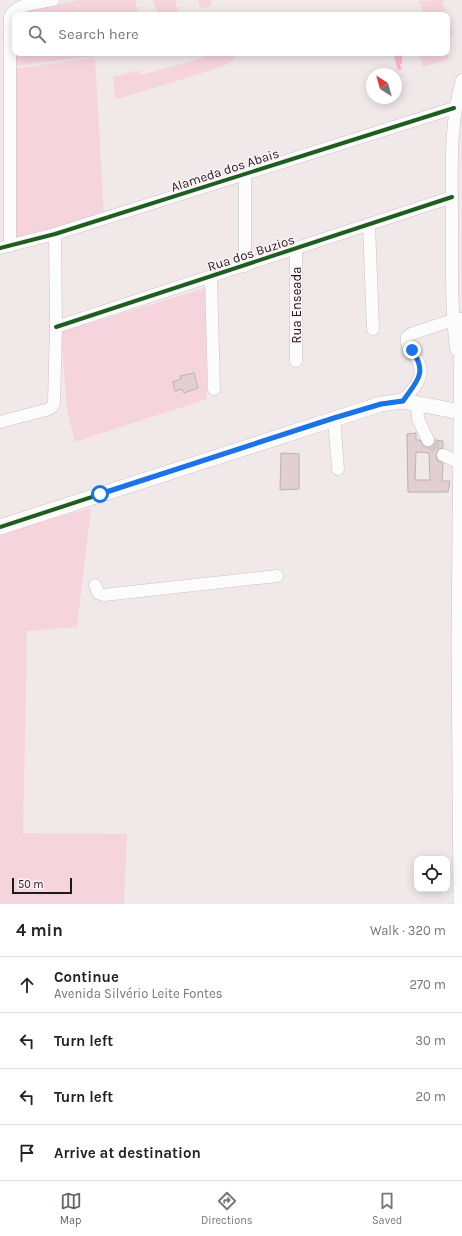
<!DOCTYPE html>
<html lang="en">
<head>
<meta charset="utf-8">
<style>
  :root { --surface:#fff; --page:#f6f6f6; --text:#222; --muted:#767676; --line:#e0e0e0; --accent:#686263 }
  body { margin:0; font-family:Karla,sans-serif; background:var(--page); color:var(--text) }
  .controls { position:absolute; right:12px; bottom:12px; display:grid; overflow:hidden; border-radius:8px; box-shadow:0 2px 10px #0003 }
  .controls button { width:36px; height:36px; display:grid; place-items:center; padding:0; border:0; border-bottom:1px solid var(--line); background:var(--surface); color:var(--text); font:20px sans-serif }
  .compass { position:absolute; left:366px; top:68px; width:36px; height:36px; border-radius:50%; background:var(--surface); box-shadow:0 2px 10px #0003; rotate:323deg }
  .scale { position:absolute; left:12px; bottom:10px; width:60px; box-sizing:border-box; padding-left:4px; border:2px solid #1e1a1b; border-top:0; font-size:11px; line-height:14px; white-space:nowrap; color:#1e1a1b; -webkit-text-stroke:3px #fef2f6; paint-order:stroke }
  .stop { position:absolute; width:12px; height:12px; margin:-9px; border:3px solid #1a73e8; border-radius:50%; background:#fff }
  .stop.end { background:#1a73e8; border-color:#fff; box-shadow:0 1px 4px #0008 }
  .list { margin:0; padding:0; list-style:none }
  h2 { display:flex; justify-content:space-between; align-items:center; height:52px; margin:0; padding:0 16px; font-size:17px }
  h2 small { font-size:13px; font-weight:400; color:var(--muted) }
  .list li { display:grid; grid-template-columns:26px 1fr auto; gap:12px; align-items:center; box-sizing:border-box; height:56px; padding:0 16px; border-top:1px solid var(--line) }
  .list b { display:block; font-size:15px; white-space:nowrap }
  .list p { margin:0; font-size:13px; white-space:nowrap; color:var(--muted) }
  .list em { font-size:13px; font-style:normal; color:var(--muted) }
  .icon { flex:none; width:22px; height:22px; fill:none; stroke:currentColor; stroke-width:2; stroke-linecap:round; stroke-linejoin:round }
  .map { position:relative; flex:none; width:462px; height:904px; overflow:hidden }
  .search { position:absolute; background:var(--surface); box-shadow:0 2px 10px #0003; left:12px; right:12px; top:12px; height:44px; display:flex; align-items:center; gap:10px; box-sizing:border-box; padding:0 14px; border-radius:8px; color:var(--muted); font-size:15px }
  .sheet { height:276px; background:var(--surface) }
  nav { display:flex; justify-content:space-around; align-items:center; box-sizing:border-box; height:56px; border-top:1px solid var(--line); background:var(--surface); font-size:11px; color:var(--muted) }
  nav a { display:grid; justify-items:center; gap:2px }
  nav .on { color:var(--accent) }
  .map>svg:first-child { display:block }
</style>
</head>
<body>
<div class="map">
<svg width="462" height="904" viewBox="0 0 462 904">
  <rect width="100%" height="100%" fill="#f0e8e9"/>
  <g fill="#f6d4dd">
    <polygon points="78,0 135,0 139,15 20,15 23,12"/>
    <polygon points="153,0 175,0 179,15 159,15"/>
    <polygon points="198,0 210,0 212,6 200,8"/>
    <polygon points="442,0 447,15 424,15 419,1"/>
    <polygon points="447,16 453,34 447,36"/>
    <polygon points="15,53 93,53 93,56 14,66"/>
    <polygon points="205,53 233,53 234,61 212,70 121,98 115,98 113,77 138,71 141,75 203,58"/>
    <polygon points="419,53 447,53 449,59 423,67"/>
    <polygon points="95,58 104,217 15,243 12,69"/>
    <polygon points="205,288 207,399 75,442 67,410 61,332"/>
    <polygon points="91,508 77,627 27,631 23,833 127,834 124,904 0,904 0,533"/>
  </g>
  <polygon fill="#f8b5cc" points="393,53 402,53 402,63 400,65 402,69 398,70"/>
  <g fill="#e1cfd4" stroke="#b8b2b3" fill-rule="evenodd">
    <polygon points="194,373 198,388 184,393 182,389 175,391 173,382 181,379 180,376"/>
    <path d="M 416,433 L 416,440 L 420,440 L 423,446 L 427,447 L 432,447 L 435,440 L 443,441 L 443,448 L 438,449 L 436,456 L 437,460 L 443,463 L 442,481 L 450,481 L 448,492 L 408,492 L 407,434 ZM 416,452 L 429,453 L 430,480 L 415,480 Z"/>
    <polygon points="281,453 299,454 299,489 280,490"/>
  </g>
  <g fill="none" stroke-linecap="round" stroke-linejoin="round">
    <polyline stroke="#d0c9ca" stroke-width="12" stroke-dasharray="12 6" stroke-linecap="butt" points="428,440 443,455"/>
    <g stroke="#c8c2c3" stroke-width="13">
      <g id="minor">
        <polyline points="245,174 245,266"/>
        <polyline points="369,225 373,329"/>
        <path d="M 10,246 L 10,17 C 15,3 40,3 53,0"/>
        <polyline points="0,248 55,234 454,108"/>
        <polyline points="296,249 296,361"/>
        <polyline points="211,277 214,389"/>
        <polyline points="56,327 452,197"/>
        <path d="M 456,349 C 451,307 452,264 452,222 C 452,175 449,125 462,80"/>
        <path d="M 403,401 C 408,394 415,388 418,381 C 429,361 403,350 407,337 L 411,334 L 453,320"/>
        <polyline points="417,404 418,419 428,440"/>
        <polyline points="334,418 338,469"/>
        <polyline points="0,422 46,410 52,407 54,403 56,327 55,234"/>
        <polyline points="443,455 460,463"/>
        <polyline points="95,585 98,593 104,595 277,576"/>
      </g>
    </g>
    <g stroke="#c8c2c3" stroke-width="16">
      <g id="major">
        <polyline points="0,527 381,404 403,401 461,412"/>
        <polyline points="461,904 459,643 462,320"/>
      </g>
    </g>
    <use href="#minor" stroke="#fdfcfc" stroke-width="12"/>
    <use href="#major" stroke="#fdfcfc" stroke-width="15"/>
    <g stroke="#fef2f6" stroke-width="6">
      <g id="cycleway">
        <polyline points="0,248 55,234 454,108"/>
        <polyline points="56,327 452,197"/>
        <polyline points="0,527 334,418 381,404 403,401"/>
      </g>
    </g>
    <use href="#cycleway" stroke="#1b5e20" stroke-width="4"/>
  </g>
  <g fill="none" stroke-linecap="round" stroke-linejoin="round">
    <path stroke="#1a73e8" stroke-width="5" d="M 100,494 L 334,418 L 381,404 L 403,401 C 417,381 428,373 412,350"/>
  </g>
  <g text-anchor="middle" dominant-baseline="central" stroke-width="3" stroke-linejoin="round" paint-order="stroke">
    <g font-size="13" fill="#1e1a1b" stroke="#fef2f6">
      <text transform="translate(225 170) rotate(-18)">Alameda dos Abais</text>
      <text transform="translate(251 253) rotate(-18)">Rua dos Buzios</text>
      <text transform="translate(296 305) rotate(-90)">Rua Enseada</text>
    </g>
  </g>
</svg>
<div class="controls">
<button><svg class="icon" aria-label="locate" viewBox="0 0 24 24"><circle cx="12" cy="12" r="6"/><path d="M12 2v4M12 18v4M2 12h4M18 12h4"/></svg></button>
</div>
<svg class="compass" viewBox="-18 -18 36 36"><path d="M0-13l5 13h-10z" fill="#e53935"/><path d="M0 13l5-13h-10z" fill="#767676"/></svg>
<div class="scale">50 m</div>
<div class="stop" style="left:100px;top:494px"></div>
<div class="stop end" style="left:412px;top:350px"></div>
<div class="search"><svg class="icon" aria-label="search" viewBox="0 0 24 24"><circle cx="10" cy="10" r="6"/><path d="M15 15l6 6"/></svg>Search here</div>
</div>
<section class="sheet">
<h2>4 min<small>Walk · 320 m</small></h2>
<ul class="list">
<li><svg class="icon" aria-label="ahead" viewBox="0 0 24 24"><path d="M12 20V5M6 11l6-6 6 6"/></svg><div><b>Continue</b><p>Avenida Silvério Leite Fontes</p></div><em>270 m</em></li>
<li><svg class="icon" aria-label="left" viewBox="0 0 24 24"><path d="M17 20v-9H6M10 6l-5 5 5 5"/></svg><div><b>Turn left</b></div><em>30 m</em></li>
<li><svg class="icon" aria-label="left" viewBox="0 0 24 24"><path d="M17 20v-9H6M10 6l-5 5 5 5"/></svg><div><b>Turn left</b></div><em>20 m</em></li>
<li><svg class="icon" aria-label="arrive" viewBox="0 0 24 24"><path d="M6 21V4h12l-3 4 3 4H6"/></svg><div><b>Arrive at destination</b></div></li>
</ul>
</section>
<nav>
<a class="on"><svg class="icon" aria-label="map" viewBox="0 0 24 24"><path d="M3 6l6-2 6 2 6-2v14l-6 2-6-2-6 2zM9 4v14M15 6v14"/></svg>Map</a>
<a><svg class="icon" aria-label="directions" viewBox="0 0 24 24"><path d="M12 3l9 9-9 9-9-9zM9 14v-3h6M13 9l2 2-2 2"/></svg>Directions</a>
<a><svg class="icon" aria-label="saved" viewBox="0 0 24 24"><path d="M7 4h10v16l-5-4-5 4z"/></svg>Saved</a>
</nav>
</body>
</html>
